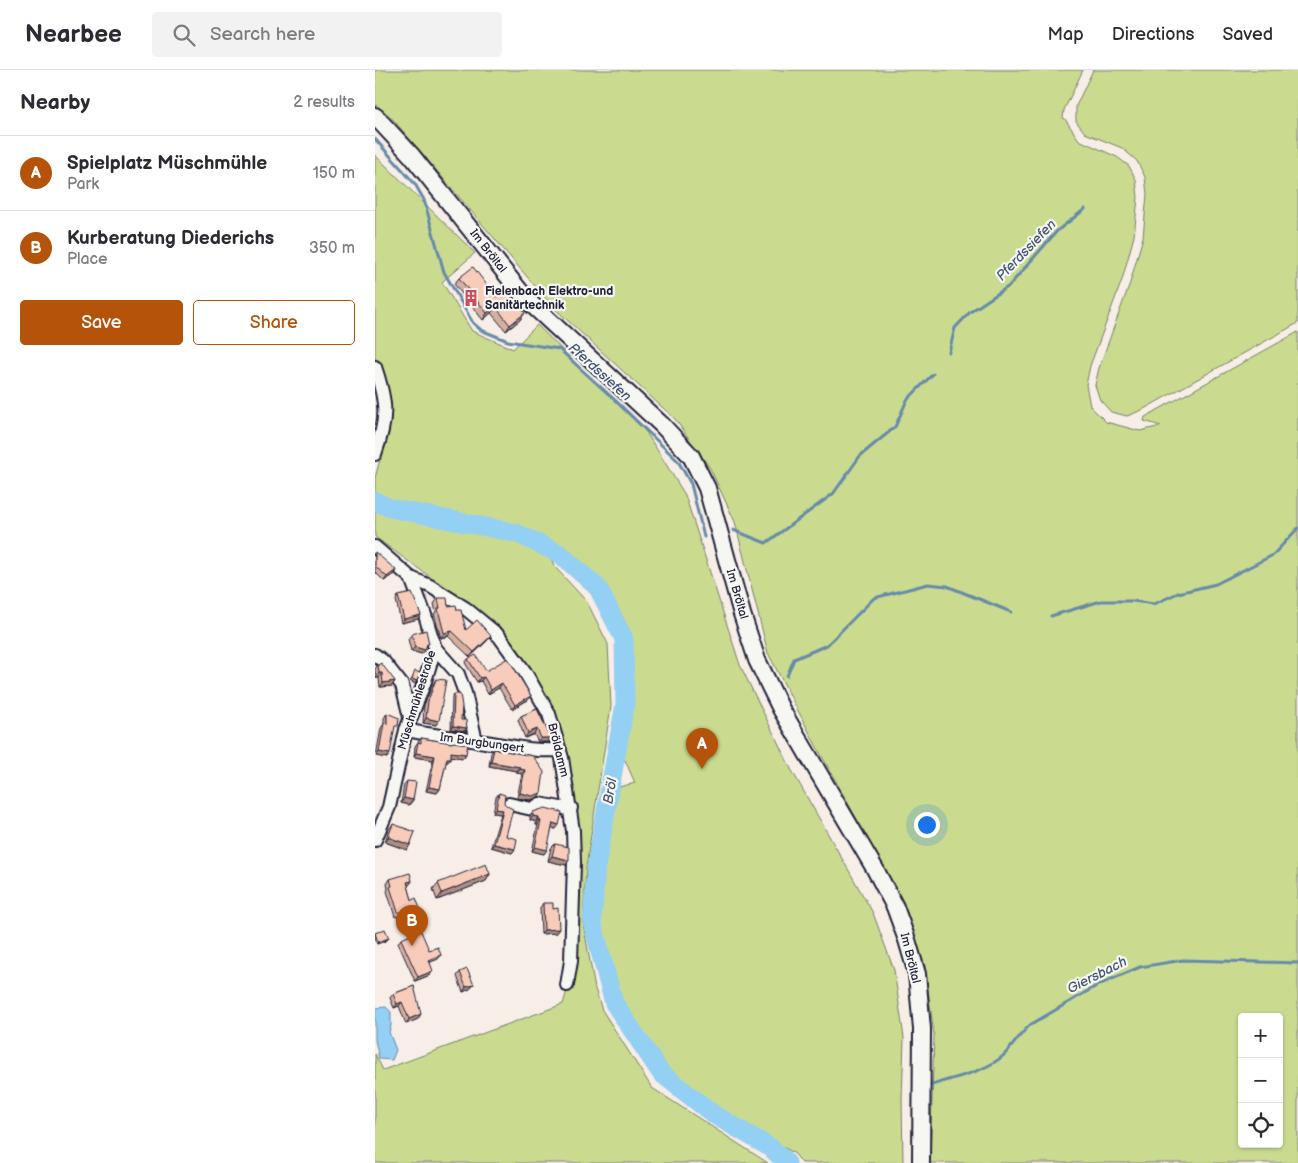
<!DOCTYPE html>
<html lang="en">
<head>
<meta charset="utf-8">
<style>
  :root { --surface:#fff; --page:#f2f2f3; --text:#2b2b33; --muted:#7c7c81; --line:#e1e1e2; --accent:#b45309 }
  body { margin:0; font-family:"Balsamiq Sans",sans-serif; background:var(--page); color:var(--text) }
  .controls { position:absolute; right:15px; bottom:15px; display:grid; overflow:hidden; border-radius:5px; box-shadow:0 1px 4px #0004 }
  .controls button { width:45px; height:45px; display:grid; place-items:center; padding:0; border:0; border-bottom:1px solid var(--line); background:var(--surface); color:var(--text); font:25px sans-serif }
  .you { position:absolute; left:551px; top:754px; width:18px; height:18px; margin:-12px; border:4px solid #fff; border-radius:50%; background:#1a73e8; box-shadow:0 0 0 8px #1a73e833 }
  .badge { display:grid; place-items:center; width:32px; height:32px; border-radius:50%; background:var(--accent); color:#fff; font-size:16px; font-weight:700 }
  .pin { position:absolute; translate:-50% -41px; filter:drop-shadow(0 1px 2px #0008) }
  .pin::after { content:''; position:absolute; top:26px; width:18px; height:15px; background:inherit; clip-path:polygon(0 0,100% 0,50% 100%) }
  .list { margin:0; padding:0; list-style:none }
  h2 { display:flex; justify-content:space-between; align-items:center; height:65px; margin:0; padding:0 20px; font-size:21px }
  h2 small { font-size:16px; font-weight:400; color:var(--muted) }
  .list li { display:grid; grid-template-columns:32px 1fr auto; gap:15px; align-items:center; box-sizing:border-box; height:75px; padding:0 20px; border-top:1px solid var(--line) }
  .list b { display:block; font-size:19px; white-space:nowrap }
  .list p { margin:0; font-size:16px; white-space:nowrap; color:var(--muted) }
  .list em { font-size:16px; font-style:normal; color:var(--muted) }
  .actions { display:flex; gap:10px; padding:15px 20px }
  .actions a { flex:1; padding:11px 0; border:1px solid var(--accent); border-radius:5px; text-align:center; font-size:18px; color:var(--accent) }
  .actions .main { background:var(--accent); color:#fff }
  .icon { flex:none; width:28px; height:28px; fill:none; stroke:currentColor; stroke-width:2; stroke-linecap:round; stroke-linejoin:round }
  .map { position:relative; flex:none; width:923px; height:1093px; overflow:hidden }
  header { display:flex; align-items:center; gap:30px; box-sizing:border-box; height:70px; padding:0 25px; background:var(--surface); border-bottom:1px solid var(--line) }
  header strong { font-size:24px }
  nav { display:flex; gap:28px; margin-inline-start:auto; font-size:18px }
  .search { width:350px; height:45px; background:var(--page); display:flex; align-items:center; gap:12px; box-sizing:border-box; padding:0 18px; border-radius:5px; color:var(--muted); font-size:19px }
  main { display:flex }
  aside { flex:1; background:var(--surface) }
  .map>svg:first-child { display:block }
</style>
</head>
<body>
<header>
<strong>Nearbee</strong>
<div class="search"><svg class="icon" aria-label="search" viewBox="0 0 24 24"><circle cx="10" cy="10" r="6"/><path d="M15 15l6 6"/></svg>Search here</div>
<nav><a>Map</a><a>Directions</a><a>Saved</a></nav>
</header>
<main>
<aside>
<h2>Nearby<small>2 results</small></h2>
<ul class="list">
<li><span class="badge">A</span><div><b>Spielplatz Müschmühle</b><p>Park</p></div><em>150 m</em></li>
<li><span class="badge">B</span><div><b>Kurberatung Diederichs</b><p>Place</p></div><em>350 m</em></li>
</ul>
<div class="actions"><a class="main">Save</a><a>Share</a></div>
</aside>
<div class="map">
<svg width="923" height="1093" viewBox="0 0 923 1093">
  <rect width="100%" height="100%" fill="#f6eee7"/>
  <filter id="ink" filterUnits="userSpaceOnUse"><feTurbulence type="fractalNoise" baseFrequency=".02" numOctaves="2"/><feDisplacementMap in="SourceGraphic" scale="10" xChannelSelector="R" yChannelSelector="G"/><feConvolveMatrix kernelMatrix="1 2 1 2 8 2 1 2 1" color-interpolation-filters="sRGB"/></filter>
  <g filter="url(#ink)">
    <g fill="#cadb90" stroke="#767e66" fill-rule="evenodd">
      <path d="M 0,0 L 708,0 L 689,40 L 688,48 L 690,49 L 704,70 L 742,87 L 754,96 L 761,110 L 763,127 L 759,166 L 747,210 L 715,296 L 711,315 L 715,336 L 731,352 L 765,361 L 786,356 L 769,351 L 770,347 L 923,262 L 923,1093 L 555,1093 L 559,965 L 550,896 L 528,832 L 444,681 L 393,583 L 360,452 L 335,398 L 300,349 L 177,236 L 15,46 L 0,34 ZM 867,947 L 904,947 L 904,1074 L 867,1074 Z"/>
      <polygon points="718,0 923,0 923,253 767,340 752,346 736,342 725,330 720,315 724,298 755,213 768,167 772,124 770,107 762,91 747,78 710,63 701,51 701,36"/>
      <polygon points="0,85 100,183 67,212 97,261 138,279 162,255 271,362 310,425 365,595 416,699 498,843 519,900 529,968 527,1029 528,1093 427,1093 420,1084 339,1036 288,999 243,933 220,853 227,796 240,718 260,713 250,690 244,689 254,636 251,568 227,515 188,480 169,468 179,496 212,532 233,574 236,636 211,797 208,853 220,919 227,940 277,1018 393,1093 0,1093 0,984 8,1000 188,934 195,911 202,797 176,644 102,541 0,467 0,408 14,356 12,323 0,287"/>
    </g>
    <polygon fill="#94cff4" stroke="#668aaa" points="11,937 16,942 16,956 14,962 21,980 17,990 4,989 0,970 0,938"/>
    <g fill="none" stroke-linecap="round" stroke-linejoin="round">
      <g stroke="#668aaa" stroke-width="3">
        <polyline points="0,69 40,114 49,130 69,202 98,253 106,260 133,271 184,279 241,331 303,391 316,414 329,467"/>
        <polyline points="574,282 580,258 595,242 634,216 682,161 710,139"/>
        <polyline points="358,460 391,473 458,424 485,386 520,357 532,330 558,304"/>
        <polyline points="676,546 726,531 758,531 779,534 803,523 841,514 898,485 923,458"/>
        <polyline points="412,606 419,589 452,575 499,528 553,514 572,516 636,542"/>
        <path d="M 557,1015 C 580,1007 611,1002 629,985 C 638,976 645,964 655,955 L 723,915 L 765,897 L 808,890 L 923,893"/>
      </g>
      <polyline stroke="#94cff4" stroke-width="19" points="0,431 15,438 141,463 185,484 223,518 249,569 250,634 221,797 217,852 239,933 286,1003 338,1044 396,1078 412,1093"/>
      <g stroke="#22223b" stroke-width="16">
        <g id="minor">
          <path d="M 0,297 C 12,333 13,348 0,384"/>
          <polyline points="0,477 36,508 50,545 60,578 50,611 31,660 14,737 0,770"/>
          <polyline points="36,508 55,516 90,538 124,566 150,602 174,644 187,688 198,761 199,792 196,891 192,915"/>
          <polyline points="60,578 83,604 90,623 101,671"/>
          <polyline points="0,585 8,591 27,615 35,647"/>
          <path d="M 31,660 C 55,665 79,668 104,671 C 132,675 157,682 185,680"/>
          <polyline points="134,734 157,739 165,734 185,738 196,738"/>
        </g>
      </g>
      <g stroke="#22223b" stroke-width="20">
        <polyline id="major" points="0,46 37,86 152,230 287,355 316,386 332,418 367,544 382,590 406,639 500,799 520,837 532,870 542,904 547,959 546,1093"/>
      </g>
      <use href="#minor" stroke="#f6f6f2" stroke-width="12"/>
      <use href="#major" stroke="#f6f6f2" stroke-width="16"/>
    </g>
    <g fill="#d5afa0" stroke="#22223b">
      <polygon points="84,208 121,227 136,227 145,250 131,261 116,243 108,250 79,214"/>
      <polygon points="0,482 19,504 9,511 0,502"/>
      <polygon points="23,526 46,545 43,549 26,553 21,530"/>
      <polygon points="63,528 73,536 82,540 91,560 112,571 95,587 73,566 66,568 59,544 61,542 59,534"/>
      <polygon points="37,564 51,578 47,584 36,581 33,569"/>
      <polygon points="93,589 111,601 156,626 153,630 137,639 124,618 113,624 106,611 102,612 90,593"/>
      <polygon points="3,595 20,611 17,616 5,617 4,608 1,608 0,602 0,599"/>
      <polygon points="61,609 61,655 48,653 49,635 58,614"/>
      <polygon points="79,624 86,650 92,658 90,661 76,659 77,627"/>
      <polygon points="162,639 173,672 163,672 159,664 150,668 143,650 146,646"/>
      <polygon points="12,643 12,688 1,686 6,658 9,654 9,648"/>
      <polygon points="46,668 76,673 78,672 91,684 88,688 76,686 76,688 73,692 71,692 65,719 62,723 51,721 58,690 39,687 40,676"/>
      <polygon points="119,679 158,686 163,727 156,730 142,728 147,704 142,703 142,701 114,696 116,683"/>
      <polygon points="32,711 38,730 34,735 26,733 29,715"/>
      <polygon points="124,723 129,733 131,766 140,779 137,783 116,777 126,744 118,743 121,727"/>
      <polygon points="158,742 181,759 177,758 169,784 157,781 163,755 161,755 161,752 155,750 155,747"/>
      <polygon points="18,754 32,780 10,772 14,759"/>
      <polygon points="180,774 194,790 191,795 173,791 176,778"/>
      <polygon points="115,804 111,811 62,830 58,819 63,813"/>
      <polygon points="15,809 37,811 34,815 33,816 37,830 47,844 44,848 26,856 22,846 20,847 12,821 13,819 12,814"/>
      <polygon points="168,833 181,863 166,864 165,838"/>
      <polygon points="0,863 12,870 2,874 0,870"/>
      <polygon points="26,869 66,885 63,889 55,892 55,905 40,911 23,873"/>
      <polygon points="85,902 99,915 95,919 88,922 82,906"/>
      <polygon points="39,916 43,949 31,954 24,936 19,938 15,928 18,924"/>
    </g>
    <g fill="#ae8f82" stroke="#22223b">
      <polygon points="121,237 116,243 108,250 112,243"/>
      <polygon points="150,243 145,250 131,261 135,255"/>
      <polygon points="21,500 19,504 9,511 12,507"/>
      <polygon points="46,545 43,549 26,553 29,549"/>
      <polygon points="77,561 73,566 66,568 69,563"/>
      <polygon points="116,566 112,571 95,587 99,582"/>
      <polygon points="40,577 50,580 47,584 36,581"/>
      <polygon points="4,603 7,603 4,608 1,608"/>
      <polygon points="109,607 106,611 102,612 105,608"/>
      <polygon points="37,609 42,611 40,614 35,611"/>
      <polygon points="20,611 17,616 5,617 8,613"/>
      <polygon points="127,613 124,618 113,624 116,620"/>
      <polygon points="156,626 153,630 137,639 140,635"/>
      <polygon points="51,648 64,651 61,655 48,653"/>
      <polygon points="78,656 92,658 90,661 76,659"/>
      <polygon points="162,659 159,664 150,668 153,663"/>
      <polygon points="166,668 176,668 173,672 163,672"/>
      <polygon points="4,682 15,684 12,688 1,686"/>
      <polygon points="76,682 91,684 88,688 74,686"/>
      <polygon points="41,683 60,686 58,690 39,687"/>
      <polygon points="72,688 76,688 73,692 69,692"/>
      <polygon points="116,692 145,697 142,701 114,696"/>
      <polygon points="145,699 150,700 147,704 142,703"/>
      <polygon points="54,717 65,719 62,723 51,721"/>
      <polygon points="145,723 166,723 163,727 156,730 142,728"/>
      <polygon points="29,728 38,730 34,735 26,733"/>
      <polygon points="121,739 128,740 126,744 118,743"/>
      <polygon points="158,746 164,747 161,752 155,750"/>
      <polygon points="164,750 166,751 163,755 161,755"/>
      <polygon points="178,753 184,755 181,759 175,758"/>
      <polygon points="13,767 35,775 32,780 10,772"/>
      <polygon points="119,774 140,779 137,783 116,777"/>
      <polygon points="160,777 172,780 169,784 157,781"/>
      <polygon points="177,786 194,790 191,795 173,791"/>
      <polygon points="115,804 111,811 62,830 67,823"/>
      <polygon points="37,811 34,815 28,817 32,812"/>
      <polygon points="47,844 44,848 26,856 29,851"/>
      <polygon points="184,859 181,863 166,864 169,860"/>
      <polygon points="14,868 12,870 2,874 3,872"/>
      <polygon points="66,885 63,889 51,894 54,890"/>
      <polygon points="58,901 55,905 40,911 43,907"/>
      <polygon points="99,915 95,919 88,922 91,917"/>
      <polygon points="27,932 24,936 19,938 22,934"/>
      <polygon points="46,944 43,949 31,954 34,949"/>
    </g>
    <g fill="#f8ccba" stroke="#22223b">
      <polygon points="98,197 121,227 133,217 139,223 136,226 150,243 135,255 121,237 112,243 84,208"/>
      <polygon points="0,482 21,500 12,507 0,496"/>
      <polygon points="37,523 46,545 29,549 23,526"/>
      <polygon points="63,528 72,528 73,536 81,535 82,540 86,540 91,560 102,550 116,566 99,582 77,561 69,563 63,539 65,538"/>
      <polygon points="51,560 54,574 52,574 50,580 40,577 37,564"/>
      <polygon points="101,585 111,601 133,588 156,626 140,635 127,613 116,620 109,607 105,608 93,589"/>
      <polygon points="6,593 20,611 8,613 7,603 4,603 3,595"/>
      <polygon points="40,601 45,603 42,611 37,609"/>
      <polygon points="61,609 71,610 64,651 51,648 53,631"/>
      <polygon points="79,624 85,624 87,636 86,650 91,650 92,658 78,656"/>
      <polygon points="162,639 176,668 166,668 162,659 153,663 146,646"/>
      <polygon points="12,643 24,648 23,656 20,656 15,684 4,682 9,653 12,654"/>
      <polygon points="46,668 77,673 78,672 93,674 91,684 76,682 76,688 72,688 65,719 54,717 60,686 41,683 43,672 46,673"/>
      <polygon points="119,679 158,686 169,702 166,723 158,726 145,723 150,700 145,699 145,697 116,692"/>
      <polygon points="32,711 41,712 38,730 29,728"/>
      <polygon points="124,723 130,725 129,733 132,736 138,739 131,766 142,769 140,779 119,774 128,740 121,739"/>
      <polygon points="170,738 187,742 184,755 178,753 172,780 160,777 166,751 164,750 164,747 158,746 158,742"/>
      <polygon points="18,754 40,762 35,775 13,767"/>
      <polygon points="180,774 194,777 194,790 177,786"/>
      <polygon points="111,794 115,804 67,823 63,813"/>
      <polygon points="35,803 37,811 32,812 37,830 41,828 47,844 29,851 25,842 23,842 15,817 17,816 15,809"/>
      <polygon points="168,833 178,833 178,839 183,838 184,859 169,860"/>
      <polygon points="10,859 14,868 3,872 0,863"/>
      <polygon points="46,861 54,880 63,877 66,885 54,890 58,901 43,907 26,869"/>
      <polygon points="92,899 99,915 91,917 85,902"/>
      <polygon points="39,916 46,944 34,949 27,932 22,934 18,924"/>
    </g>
  </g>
  <defs>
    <g id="building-bare" transform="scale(1.35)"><path d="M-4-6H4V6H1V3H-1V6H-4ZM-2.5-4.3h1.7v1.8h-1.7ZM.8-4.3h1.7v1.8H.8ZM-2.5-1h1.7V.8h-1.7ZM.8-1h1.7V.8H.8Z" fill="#d1495b" stroke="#f6f6f2" stroke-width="2.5" paint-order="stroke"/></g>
  </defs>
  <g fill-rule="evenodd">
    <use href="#building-bare" x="96" y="228"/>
  </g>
  <g text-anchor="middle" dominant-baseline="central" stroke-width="4.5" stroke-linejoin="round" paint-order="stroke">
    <g font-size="12" fill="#22223b" stroke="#f6f6f2">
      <text transform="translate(113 181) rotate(52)">Im Bröltal</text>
      <text transform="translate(362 524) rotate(74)">Im Bröltal</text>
      <text transform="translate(42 630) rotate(-73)">Müschmühlestraße</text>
      <text transform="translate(107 673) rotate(8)">Im Burgbungert</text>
      <text transform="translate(183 680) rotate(76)">Bröldamm</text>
      <text transform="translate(535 888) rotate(76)">Im Bröltal</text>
    </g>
    <g font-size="12" font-weight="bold" fill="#22223b" stroke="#f6f6f2" text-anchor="start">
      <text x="110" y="221">Fielenbach Elektro-und<tspan x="110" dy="14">Sanitärtechnik</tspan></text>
    </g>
    <g font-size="14" font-style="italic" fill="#445672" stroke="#f6f6f2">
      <text transform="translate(651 180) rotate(-46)">Pferdssiefen</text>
      <text transform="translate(225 302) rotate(42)">Pferdssiefen</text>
      <text transform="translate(235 721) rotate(-80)">Bröl</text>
      <text transform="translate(722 905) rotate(-27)">Giersbach</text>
    </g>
  </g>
</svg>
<div class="controls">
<button>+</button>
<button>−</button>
<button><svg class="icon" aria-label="locate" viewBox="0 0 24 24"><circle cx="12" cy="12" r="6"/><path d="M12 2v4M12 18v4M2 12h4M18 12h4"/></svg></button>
</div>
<div class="you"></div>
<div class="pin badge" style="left:327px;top:699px">A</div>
<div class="pin badge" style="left:37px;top:876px">B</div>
</div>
</main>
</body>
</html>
